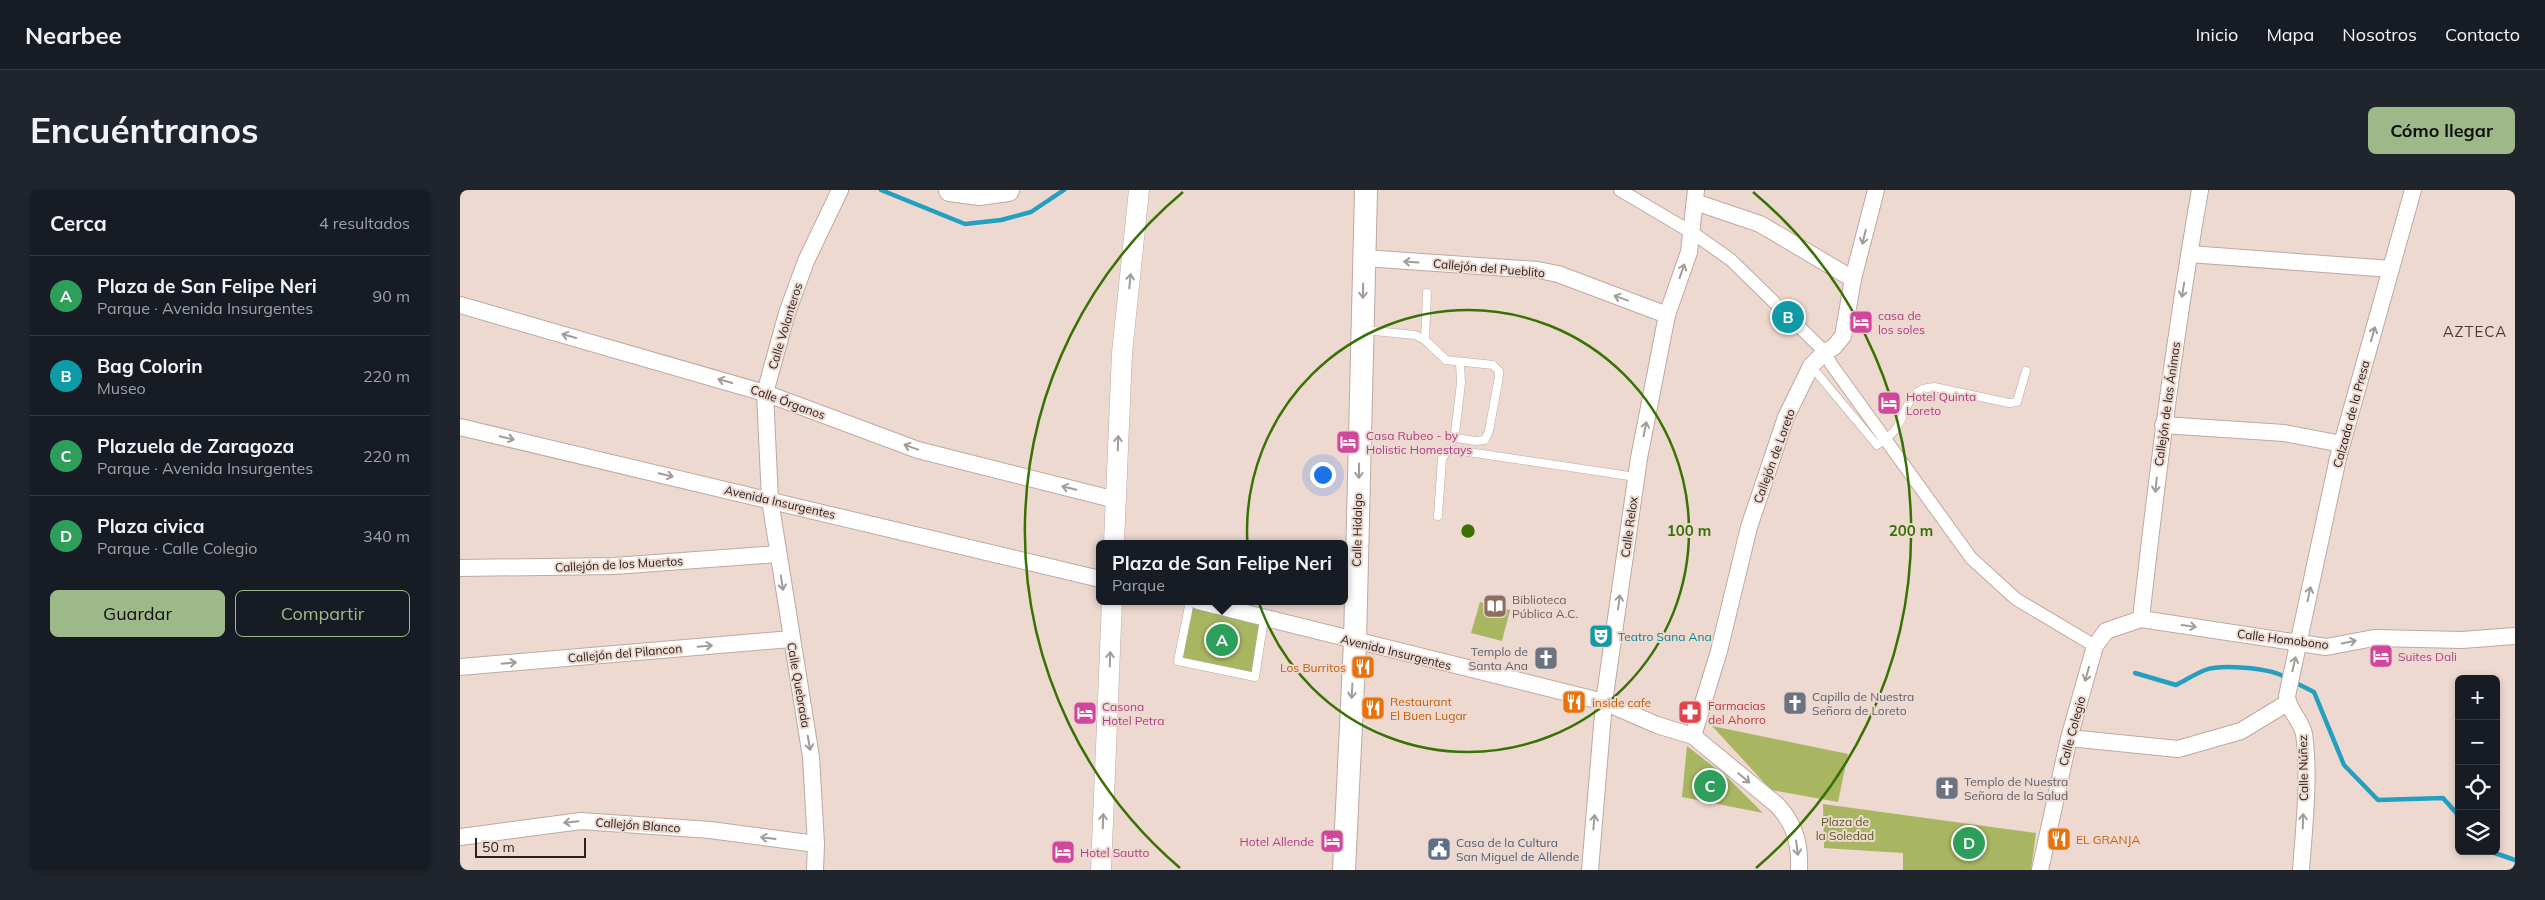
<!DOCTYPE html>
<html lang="es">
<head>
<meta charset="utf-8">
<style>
  :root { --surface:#171b24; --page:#20242c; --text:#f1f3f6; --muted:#9ea1a6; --line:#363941; --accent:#9eb989 }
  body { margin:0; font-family:Mulish,sans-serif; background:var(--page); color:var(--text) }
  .controls { position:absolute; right:15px; bottom:15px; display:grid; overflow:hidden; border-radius:8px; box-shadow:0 2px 8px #0003 }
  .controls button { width:45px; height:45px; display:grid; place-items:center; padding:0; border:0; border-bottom:1px solid var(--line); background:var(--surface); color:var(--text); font:25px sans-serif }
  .scale { position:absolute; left:15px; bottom:12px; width:111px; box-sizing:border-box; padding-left:5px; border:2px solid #2a221f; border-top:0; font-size:14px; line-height:18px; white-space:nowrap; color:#2a221f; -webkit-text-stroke:4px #eed9d1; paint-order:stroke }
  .you { position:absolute; left:862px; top:284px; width:18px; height:18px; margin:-12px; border:4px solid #fff; border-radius:50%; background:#1a73e8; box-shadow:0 0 0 8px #1a73e833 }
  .badge { display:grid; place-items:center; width:32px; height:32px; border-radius:50%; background:var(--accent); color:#fff; font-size:16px; font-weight:700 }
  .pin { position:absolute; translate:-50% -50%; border:2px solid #fff; box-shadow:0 1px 5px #0006 }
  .popup { position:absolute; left:636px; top:350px; width:252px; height:65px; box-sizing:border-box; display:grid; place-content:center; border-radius:8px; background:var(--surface); filter:drop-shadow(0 1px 4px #0005); font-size:16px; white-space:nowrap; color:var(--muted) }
  .popup b { font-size:19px; color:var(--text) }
  .popup::after { content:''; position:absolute; left:50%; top:100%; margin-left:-10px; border:10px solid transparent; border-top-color:var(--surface) }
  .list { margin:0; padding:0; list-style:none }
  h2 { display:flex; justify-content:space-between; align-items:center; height:65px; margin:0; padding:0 20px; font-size:21px }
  h2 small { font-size:16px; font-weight:400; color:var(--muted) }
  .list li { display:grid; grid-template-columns:32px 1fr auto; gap:15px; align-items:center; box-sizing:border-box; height:80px; padding:0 20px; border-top:1px solid var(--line) }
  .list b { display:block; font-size:19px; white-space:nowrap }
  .list p { margin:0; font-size:16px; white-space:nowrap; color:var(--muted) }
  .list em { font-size:16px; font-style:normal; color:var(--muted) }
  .actions { display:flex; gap:10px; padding:15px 20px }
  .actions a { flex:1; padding:11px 0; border:1px solid var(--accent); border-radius:8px; text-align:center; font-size:18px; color:var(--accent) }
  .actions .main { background:var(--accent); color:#111 }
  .icon { flex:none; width:28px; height:28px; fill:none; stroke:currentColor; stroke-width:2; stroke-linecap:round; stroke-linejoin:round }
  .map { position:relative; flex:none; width:2055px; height:680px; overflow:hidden; border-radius:8px }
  header { display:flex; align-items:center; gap:30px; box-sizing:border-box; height:70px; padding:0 25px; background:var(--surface); border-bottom:1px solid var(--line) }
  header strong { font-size:24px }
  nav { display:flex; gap:28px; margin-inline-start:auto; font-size:18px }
  .intro { display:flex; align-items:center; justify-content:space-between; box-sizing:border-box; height:120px; padding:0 30px }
  h1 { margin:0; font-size:35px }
  .button { padding:12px 22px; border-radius:8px; background:var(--accent); color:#111; font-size:18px; font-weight:700 }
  main { display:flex; gap:30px; padding:0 30px }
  aside { flex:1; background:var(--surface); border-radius:8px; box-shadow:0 2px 8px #0003 }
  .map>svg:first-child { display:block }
</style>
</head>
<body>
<header>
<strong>Nearbee</strong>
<nav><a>Inicio</a><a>Mapa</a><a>Nosotros</a><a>Contacto</a></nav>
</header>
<div class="intro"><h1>Encuéntranos</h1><a class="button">Cómo llegar</a></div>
<main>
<aside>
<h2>Cerca<small>4 resultados</small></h2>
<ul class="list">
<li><span class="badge" style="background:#2e9e5b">A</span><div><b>Plaza de San Felipe Neri</b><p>Parque · Avenida Insurgentes</p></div><em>90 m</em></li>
<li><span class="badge" style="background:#0f9aa8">B</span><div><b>Bag Colorin</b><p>Museo</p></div><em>220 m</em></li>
<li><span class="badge" style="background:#2e9e5b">C</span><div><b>Plazuela de Zaragoza</b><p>Parque · Avenida Insurgentes</p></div><em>220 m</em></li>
<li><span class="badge" style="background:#2e9e5b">D</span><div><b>Plaza civica</b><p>Parque · Calle Colegio</p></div><em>340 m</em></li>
</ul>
<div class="actions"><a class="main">Guardar</a><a>Compartir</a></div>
</aside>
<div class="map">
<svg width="2055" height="680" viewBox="0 0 2055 680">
  <rect width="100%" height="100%" fill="#eed9d1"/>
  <g fill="#a9b661">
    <polygon points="730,411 804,429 795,487 718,471"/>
    <polygon points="1020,412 1050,420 1042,451 1011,443"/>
    <polygon points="1252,536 1388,564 1378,612 1311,600"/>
    <polygon points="1227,556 1267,587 1303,623 1222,607"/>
    <polygon points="1363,614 1576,643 1571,680 1443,680 1443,663 1364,658"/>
  </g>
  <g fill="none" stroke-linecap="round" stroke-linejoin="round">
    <g stroke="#249fc0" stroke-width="4.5">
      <polyline points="421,0 505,34 541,30 571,22 604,0"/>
      <path d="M 1675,483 L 1716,495 C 1726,490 1735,484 1745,480 C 1762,474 1807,478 1823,486"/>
      <polyline points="1838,494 1854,502 1884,575 1918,610 1983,608 1999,626"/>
      <polyline points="2029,661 2055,670"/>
    </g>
    <g stroke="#bda9a1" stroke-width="9">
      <g id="service">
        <polyline points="904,140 955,145 965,150 986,170 1033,175 1039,181 1039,186 1029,241 1025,250 1015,251 997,248 995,243 1001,193 1000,173"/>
        <polyline points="965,150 967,103"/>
        <path d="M 1351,176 L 1417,255 C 1423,251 1430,246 1435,240 C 1449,220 1446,199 1474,197 L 1549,213 L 1557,212 L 1566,181"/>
        <polyline points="978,326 982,269 988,259 1176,287"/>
        <polyline points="730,411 718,471 795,487 804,429"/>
      </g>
    </g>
    <g stroke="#bda9a1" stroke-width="14">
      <g id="pedestrian">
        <polyline points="1160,0 1231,42"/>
        <polyline points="1233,43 1271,70 1365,162 1371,174 1511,368 1556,409 1635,456"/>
      </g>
    </g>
    <g stroke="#bda9a1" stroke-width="18">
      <g id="minor">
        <polyline points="1235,12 1300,34 1393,89"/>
        <polyline points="1729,64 1931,79"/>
        <polyline points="904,68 1078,80 1098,84 1207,125"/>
        <polyline points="0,115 305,203 458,260 656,310"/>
        <polyline points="1703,235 1824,243 1882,254"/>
        <polyline points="0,237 640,389"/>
        <polyline points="0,378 154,376 318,364"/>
        <path d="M 738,411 L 1144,512 L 1197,535 L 1233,546 L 1317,615 C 1335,634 1340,653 1339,680"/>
        <path d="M 1681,429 C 1697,285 1715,142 1740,0"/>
        <polyline points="0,477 331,449"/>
        <polyline points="1233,546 1259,461 1289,337 1326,227 1351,176 1365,162 1374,157 1383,146 1393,89 1416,0"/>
        <polyline points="1609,548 1718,559 1781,541 1827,513"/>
        <polyline points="0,647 121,631 250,640 356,654"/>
        <polyline points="355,680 356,654 351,567 310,310 305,203 327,123 346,71 380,0"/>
        <polyline points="1130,680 1144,512 1179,268 1207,125 1229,62 1236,0"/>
        <polyline points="1580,680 1609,548 1635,456 1646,441 1681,429 1866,457 1914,448 2002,450 2055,446"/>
        <path d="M 1841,680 C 1844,639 1850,584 1844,544 C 1841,530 1828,520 1827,506 L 1878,268 L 1953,0"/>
      </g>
    </g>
    <g stroke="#bda9a1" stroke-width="21">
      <g id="tertiary">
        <polyline points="654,354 662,163 679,0"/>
        <polyline points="641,680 652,411"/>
      </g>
    </g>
    <g stroke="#bda9a1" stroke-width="24">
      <g id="secondary">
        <polyline points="490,0 519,4 548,0"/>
        <polyline points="884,680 895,452 906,0"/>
      </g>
    </g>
    <use href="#service" stroke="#fff" stroke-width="8"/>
    <use href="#pedestrian" stroke="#fff" stroke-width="12"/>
    <use href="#minor" stroke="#fff" stroke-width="16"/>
    <use href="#tertiary" stroke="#fff" stroke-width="20"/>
    <use href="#secondary" stroke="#fff" stroke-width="22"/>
  </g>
  <defs><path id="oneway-shaft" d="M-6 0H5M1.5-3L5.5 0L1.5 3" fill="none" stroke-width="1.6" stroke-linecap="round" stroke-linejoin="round" transform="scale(1.25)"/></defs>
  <g stroke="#9f9c9a">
    <use href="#oneway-shaft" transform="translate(1404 47) rotate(104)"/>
    <use href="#oneway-shaft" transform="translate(951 72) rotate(-176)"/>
    <use href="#oneway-shaft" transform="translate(1222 81) rotate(-71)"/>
    <use href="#oneway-shaft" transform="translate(670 91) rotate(-84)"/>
    <use href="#oneway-shaft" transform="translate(1723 100) rotate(99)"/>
    <use href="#oneway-shaft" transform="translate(903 101) rotate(91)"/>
    <use href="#oneway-shaft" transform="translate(1161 108) rotate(-160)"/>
    <use href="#oneway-shaft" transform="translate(1913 144) rotate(-74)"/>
    <use href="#oneway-shaft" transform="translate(109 146) rotate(-164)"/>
    <use href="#oneway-shaft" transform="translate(265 191) rotate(-164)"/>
    <use href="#oneway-shaft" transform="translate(1185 239) rotate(-79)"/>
    <use href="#oneway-shaft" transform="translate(47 248) rotate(13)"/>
    <use href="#oneway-shaft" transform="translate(658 253) rotate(-88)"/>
    <use href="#oneway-shaft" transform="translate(451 257) rotate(-160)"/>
    <use href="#oneway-shaft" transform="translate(899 281) rotate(91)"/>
    <use href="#oneway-shaft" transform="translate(206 285) rotate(13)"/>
    <use href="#oneway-shaft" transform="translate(1696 295) rotate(96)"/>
    <use href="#oneway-shaft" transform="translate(609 298) rotate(-166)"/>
    <use href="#oneway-shaft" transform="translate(322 393) rotate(81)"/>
    <use href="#oneway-shaft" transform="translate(1849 404) rotate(-78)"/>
    <use href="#oneway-shaft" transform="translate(1159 412) rotate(-82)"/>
    <use href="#oneway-shaft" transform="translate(1729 436) rotate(8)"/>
    <use href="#oneway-shaft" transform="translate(1889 452) rotate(-11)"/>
    <use href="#oneway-shaft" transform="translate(245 456) rotate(-5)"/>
    <use href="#oneway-shaft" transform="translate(650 469) rotate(-88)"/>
    <use href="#oneway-shaft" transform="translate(49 473) rotate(-5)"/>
    <use href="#oneway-shaft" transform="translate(1834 474) rotate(-77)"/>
    <use href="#oneway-shaft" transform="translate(1627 484) rotate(106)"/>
    <use href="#oneway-shaft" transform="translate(892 501) rotate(93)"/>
    <use href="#oneway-shaft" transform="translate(349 553) rotate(80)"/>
    <use href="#oneway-shaft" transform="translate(1284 588) rotate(40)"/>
    <use href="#oneway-shaft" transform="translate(643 631) rotate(-88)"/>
    <use href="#oneway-shaft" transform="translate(1843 631) rotate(-88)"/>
    <use href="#oneway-shaft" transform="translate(111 632) rotate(174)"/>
    <use href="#oneway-shaft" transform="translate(1134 632) rotate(-85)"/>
    <use href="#oneway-shaft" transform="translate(308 648) rotate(-173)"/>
    <use href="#oneway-shaft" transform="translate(1337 658) rotate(83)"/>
  </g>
  <g fill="none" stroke="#387203" stroke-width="2.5">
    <circle cx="1008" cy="341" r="221"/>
    <path d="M720 678A443 443 0 0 1 723 2M1293 2A443 443 0 0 1 1296 678"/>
  </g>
  <defs>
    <g id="hotel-square" transform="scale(1.25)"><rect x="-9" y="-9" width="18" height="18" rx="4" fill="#d1479c" stroke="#eed9d1"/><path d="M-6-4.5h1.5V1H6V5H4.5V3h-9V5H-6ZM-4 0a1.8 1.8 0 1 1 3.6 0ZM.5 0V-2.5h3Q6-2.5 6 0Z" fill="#fff"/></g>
    <g id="library-square" transform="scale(1.25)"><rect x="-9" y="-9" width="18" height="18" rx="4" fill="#8d6e63" stroke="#eed9d1"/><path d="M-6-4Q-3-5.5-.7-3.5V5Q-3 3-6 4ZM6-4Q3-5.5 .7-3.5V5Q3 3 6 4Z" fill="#fff"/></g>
    <g id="theatre-square" transform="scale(1.25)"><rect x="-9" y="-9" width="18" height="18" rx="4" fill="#0f9aa8" stroke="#eed9d1"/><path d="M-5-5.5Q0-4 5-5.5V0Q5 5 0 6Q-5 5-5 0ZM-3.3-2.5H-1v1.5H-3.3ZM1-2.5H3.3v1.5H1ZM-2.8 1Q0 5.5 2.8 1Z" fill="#fff"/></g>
    <g id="church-square" transform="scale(1.25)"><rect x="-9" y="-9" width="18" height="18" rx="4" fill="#6b7280" stroke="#eed9d1"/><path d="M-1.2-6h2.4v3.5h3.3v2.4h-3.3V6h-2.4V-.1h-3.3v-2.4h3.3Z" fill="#fff"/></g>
    <g id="restaurant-square" transform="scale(1.25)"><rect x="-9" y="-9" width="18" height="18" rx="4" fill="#e8710a" stroke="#eed9d1"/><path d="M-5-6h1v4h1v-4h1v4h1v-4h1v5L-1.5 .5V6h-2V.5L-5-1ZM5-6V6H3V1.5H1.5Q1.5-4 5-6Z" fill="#fff"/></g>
    <g id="pharmacy-square" transform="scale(1.25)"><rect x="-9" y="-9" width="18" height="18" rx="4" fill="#e0444e" stroke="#eed9d1"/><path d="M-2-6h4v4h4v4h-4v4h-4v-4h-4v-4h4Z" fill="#fff"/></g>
    <g id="civic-square" transform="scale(1.25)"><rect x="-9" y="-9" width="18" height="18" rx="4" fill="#5c6f8a" stroke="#eed9d1"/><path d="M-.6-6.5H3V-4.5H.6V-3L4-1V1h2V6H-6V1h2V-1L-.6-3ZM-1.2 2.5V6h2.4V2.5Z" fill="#fff"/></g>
  </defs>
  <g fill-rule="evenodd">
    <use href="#hotel-square" x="1401" y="132"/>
    <use href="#hotel-square" x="1429" y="213"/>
    <use href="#hotel-square" x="888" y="252"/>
    <use href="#library-square" x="1035" y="416"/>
    <use href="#theatre-square" x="1141" y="446"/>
    <use href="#hotel-square" x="1921" y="466"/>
    <use href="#church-square" x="1086" y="468"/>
    <use href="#restaurant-square" x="903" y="477"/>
    <use href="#restaurant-square" x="1114" y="512"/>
    <use href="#church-square" x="1335" y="513"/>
    <use href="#restaurant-square" x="913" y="518"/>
    <use href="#pharmacy-square" x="1230" y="522"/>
    <use href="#hotel-square" x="625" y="523"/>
    <use href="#church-square" x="1487" y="598"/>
    <use href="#restaurant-square" x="1599" y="649"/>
    <use href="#hotel-square" x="872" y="651"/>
    <use href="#civic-square" x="979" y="659"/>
    <use href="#hotel-square" x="603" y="662"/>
  </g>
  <g text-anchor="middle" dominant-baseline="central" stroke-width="4" stroke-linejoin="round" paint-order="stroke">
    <g font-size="12" fill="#2a221f" stroke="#eed9d1">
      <text transform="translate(1029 78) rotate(5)">Callejón del Pueblito</text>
      <text transform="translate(325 136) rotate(-73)">Calle Volanteros</text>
      <text transform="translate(328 212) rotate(20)">Calle Órganos</text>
      <text transform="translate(1707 214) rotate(-82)">Callejón de las Ánimas</text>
      <text transform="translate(1891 224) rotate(-75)">Calzada de la Presa</text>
      <text transform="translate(1314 266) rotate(-70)">Callejón de Loreto</text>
      <text transform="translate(320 312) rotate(13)">Avenida Insurgentes</text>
      <text transform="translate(1169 337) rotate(-82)">Calle Relox</text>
      <text transform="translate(897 340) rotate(-89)">Calle Hidalgo</text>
      <text transform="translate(159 374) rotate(-3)">Callejón de los Muertos</text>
      <text transform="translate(1823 449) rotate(7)">Calle Homobono</text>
      <text transform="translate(936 462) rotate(14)">Avenida Insurgentes</text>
      <text transform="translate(165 463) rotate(-5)">Callejón del Pilancon</text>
      <text transform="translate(339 495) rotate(80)">Calle Quebrada</text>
      <text transform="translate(1612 541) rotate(-75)">Calle Colegio</text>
      <text transform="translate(1843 578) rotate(-91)">Calle Núñez</text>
      <text transform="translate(178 635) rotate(4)">Callejón Blanco</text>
    </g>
    <g font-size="12" fill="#b23c85" stroke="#eed9d1" text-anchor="start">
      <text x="1418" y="125">casa de<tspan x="1418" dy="14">los soles</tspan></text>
      <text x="1446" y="206">Hotel Quinta<tspan x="1446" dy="14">Loreto</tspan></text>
      <text x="906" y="245">Casa Rubeo - by<tspan x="906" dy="14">Holistic Homestays</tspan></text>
      <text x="1938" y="466">Suites Dali</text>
      <text x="642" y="516">Casona<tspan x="642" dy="14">Hotel Petra</tspan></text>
      <text x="854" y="651" text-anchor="end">Hotel Allende</text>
      <text x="620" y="662">Hotel Sautto</text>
    </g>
    <g font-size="12" fill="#785e54" stroke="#eed9d1" text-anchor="start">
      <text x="1052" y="409">Biblioteca<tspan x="1052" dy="14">Pública A.C.</tspan></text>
    </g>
    <g font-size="12" fill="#0d838f" stroke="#eed9d1" text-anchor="start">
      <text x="1158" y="446">Teatro Sana Ana</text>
    </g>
    <g font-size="12" fill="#5b616d" stroke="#eed9d1" text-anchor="start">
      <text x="1068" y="461" text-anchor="end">Templo de<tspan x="1068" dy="14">Santa Ana</tspan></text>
      <text x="1352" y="506">Capilla de Nuestra<tspan x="1352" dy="14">Señora de Loreto</tspan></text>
      <text x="1504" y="591">Templo de Nuestra<tspan x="1504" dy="14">Señora de la Salud</tspan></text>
    </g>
    <g font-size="12" fill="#c56008" stroke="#eed9d1" text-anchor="start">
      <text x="886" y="477" text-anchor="end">Los Burritos</text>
      <text x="930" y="511">Restaurant<tspan x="930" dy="14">El Buen Lugar</tspan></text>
      <text x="1132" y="512">inside cafe</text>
      <text x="1616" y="649">EL GRANJA</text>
    </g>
    <g font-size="12" fill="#be3a42" stroke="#eed9d1" text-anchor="start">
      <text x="1248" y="515">Farmacias<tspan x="1248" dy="14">del Ahorro</tspan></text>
    </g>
    <g font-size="12" fill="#545c1f" stroke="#eed9d1">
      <text x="1385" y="631">Plaza de<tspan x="1385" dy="14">la Soledad</tspan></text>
    </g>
    <g font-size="12" fill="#4e5e75" stroke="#eed9d1" text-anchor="start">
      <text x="996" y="652">Casa de la Cultura<tspan x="996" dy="14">San Miguel de Allende</tspan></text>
    </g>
    <g font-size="15" letter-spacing="1" fill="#4c3b35" stroke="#eed9d1">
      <text x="2015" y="141">AZTECA</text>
    </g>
  </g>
  <circle cx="1008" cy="341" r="8" fill="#387203" stroke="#eed9d1" stroke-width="2.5"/>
  <g font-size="15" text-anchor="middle" font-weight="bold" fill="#387203" stroke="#eed9d1" stroke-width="4" stroke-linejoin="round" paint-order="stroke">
    <text x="1229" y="346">100 m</text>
    <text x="1451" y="346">200 m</text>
  </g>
</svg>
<div class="controls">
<button>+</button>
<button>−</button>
<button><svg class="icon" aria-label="locate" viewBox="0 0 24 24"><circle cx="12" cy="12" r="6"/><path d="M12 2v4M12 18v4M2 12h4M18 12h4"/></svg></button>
<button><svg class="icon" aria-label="layers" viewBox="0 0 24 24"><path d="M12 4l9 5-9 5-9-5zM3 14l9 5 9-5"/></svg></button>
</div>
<div class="scale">50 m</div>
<div class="you"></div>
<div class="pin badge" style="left:762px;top:450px;background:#2e9e5b">A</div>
<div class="popup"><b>Plaza de San Felipe Neri</b>Parque</div>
<div class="pin badge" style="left:1328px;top:127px;background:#0f9aa8">B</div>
<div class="pin badge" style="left:1250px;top:596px;background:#2e9e5b">C</div>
<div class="pin badge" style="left:1509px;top:653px;background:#2e9e5b">D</div>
</div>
</main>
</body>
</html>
